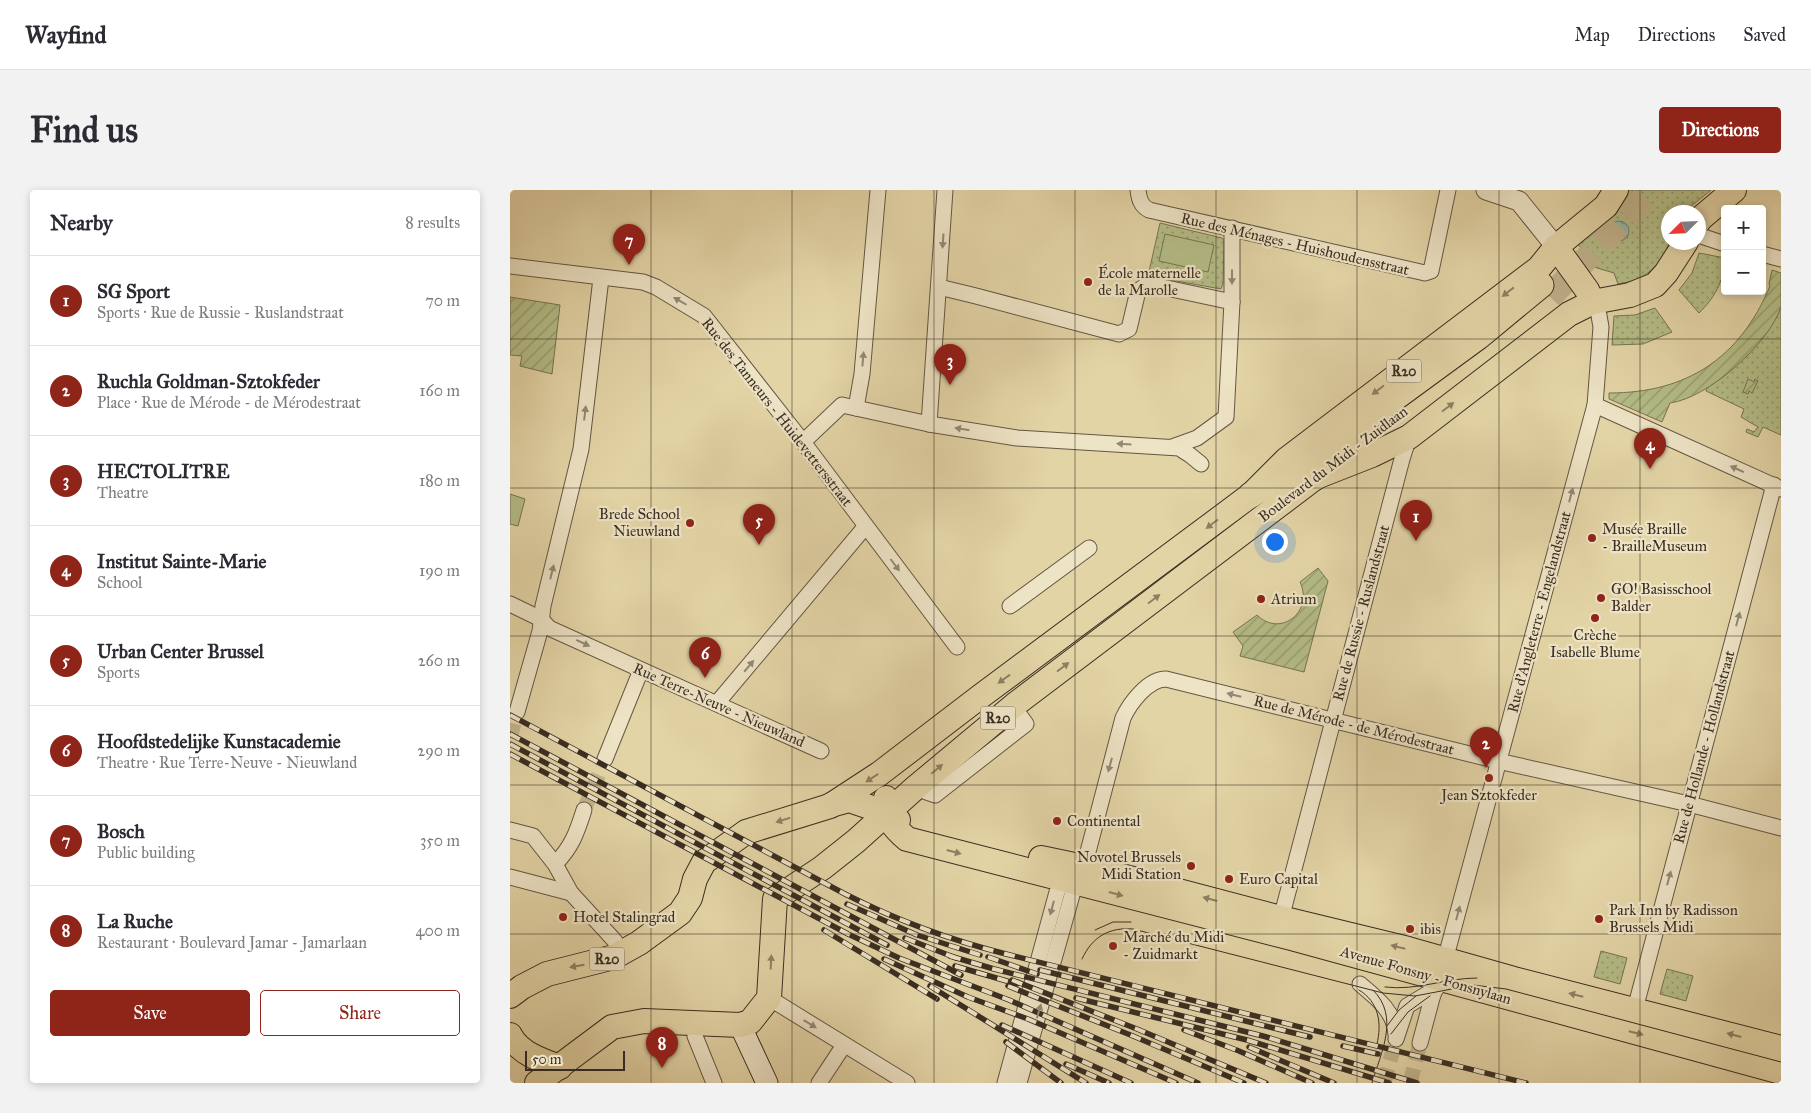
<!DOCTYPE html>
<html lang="en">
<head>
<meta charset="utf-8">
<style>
  :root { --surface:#fff; --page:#f2f2f3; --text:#2b2b33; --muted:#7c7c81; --line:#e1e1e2; --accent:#8f2418 }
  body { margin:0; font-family:"IM FELL Great Primer",serif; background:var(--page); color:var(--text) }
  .controls { position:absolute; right:15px; top:15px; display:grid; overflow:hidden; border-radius:5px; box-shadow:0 2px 8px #0003 }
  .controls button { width:45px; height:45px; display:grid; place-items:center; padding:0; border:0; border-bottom:1px solid var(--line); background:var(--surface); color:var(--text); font:25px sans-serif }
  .compass { position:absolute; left:1151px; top:15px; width:45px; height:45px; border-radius:50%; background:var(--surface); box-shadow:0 2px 8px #0003; rotate:246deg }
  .scale { position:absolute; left:15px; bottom:12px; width:100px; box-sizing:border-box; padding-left:5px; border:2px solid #392d22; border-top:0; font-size:14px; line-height:18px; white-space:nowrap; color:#392d22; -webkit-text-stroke:4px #ede3c5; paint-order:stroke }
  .you { position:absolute; left:764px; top:351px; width:18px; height:18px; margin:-12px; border:4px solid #fff; border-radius:50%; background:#1a73e8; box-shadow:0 0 0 8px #1a73e833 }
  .badge { display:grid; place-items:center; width:32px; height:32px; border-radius:50%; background:var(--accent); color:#fff; font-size:16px; font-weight:700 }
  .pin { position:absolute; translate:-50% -41px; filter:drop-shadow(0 1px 2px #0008) }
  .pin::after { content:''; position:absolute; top:26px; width:18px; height:15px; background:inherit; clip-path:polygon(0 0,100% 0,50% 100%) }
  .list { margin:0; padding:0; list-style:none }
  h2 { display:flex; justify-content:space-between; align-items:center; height:65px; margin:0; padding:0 20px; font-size:21px }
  h2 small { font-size:16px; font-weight:400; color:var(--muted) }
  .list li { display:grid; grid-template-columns:32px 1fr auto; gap:15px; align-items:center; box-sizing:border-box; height:90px; padding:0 20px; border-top:1px solid var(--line) }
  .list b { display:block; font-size:19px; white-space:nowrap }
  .list p { margin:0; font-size:16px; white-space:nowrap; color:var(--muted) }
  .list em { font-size:16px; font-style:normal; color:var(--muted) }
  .actions { display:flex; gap:10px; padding:15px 20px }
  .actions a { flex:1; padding:11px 0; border:1px solid var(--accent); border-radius:5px; text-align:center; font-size:18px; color:var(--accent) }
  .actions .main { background:var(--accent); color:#fff }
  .map { position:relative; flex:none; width:1271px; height:893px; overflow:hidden; border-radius:5px }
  header { display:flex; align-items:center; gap:30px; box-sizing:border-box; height:70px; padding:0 25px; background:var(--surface); border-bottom:1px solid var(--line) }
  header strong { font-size:24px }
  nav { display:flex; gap:28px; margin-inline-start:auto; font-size:18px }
  .intro { display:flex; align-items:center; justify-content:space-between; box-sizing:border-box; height:120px; padding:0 30px }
  h1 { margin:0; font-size:35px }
  .button { padding:12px 22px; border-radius:5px; background:var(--accent); color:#fff; font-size:18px; font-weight:700 }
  main { display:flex; gap:30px; padding:0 30px }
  aside { flex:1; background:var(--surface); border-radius:5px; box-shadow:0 2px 8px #0003 }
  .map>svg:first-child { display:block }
</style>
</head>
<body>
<header>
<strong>Wayfind</strong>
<nav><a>Map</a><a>Directions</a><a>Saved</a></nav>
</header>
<div class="intro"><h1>Find us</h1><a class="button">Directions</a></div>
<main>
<aside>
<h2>Nearby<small>8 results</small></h2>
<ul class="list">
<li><span class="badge">1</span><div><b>SG Sport</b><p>Sports · Rue de Russie - Ruslandstraat</p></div><em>70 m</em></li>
<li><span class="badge">2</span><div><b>Ruchla Goldman-Sztokfeder</b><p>Place · Rue de Mérode - de Mérodestraat</p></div><em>160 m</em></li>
<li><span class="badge">3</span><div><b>HECTOLITRE</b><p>Theatre</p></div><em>180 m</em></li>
<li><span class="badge">4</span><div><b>Institut Sainte-Marie</b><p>School</p></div><em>190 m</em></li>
<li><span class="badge">5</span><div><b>Urban Center Brussel</b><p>Sports</p></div><em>260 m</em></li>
<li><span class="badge">6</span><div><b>Hoofdstedelijke Kunstacademie</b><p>Theatre · Rue Terre-Neuve - Nieuwland</p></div><em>290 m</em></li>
<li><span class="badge">7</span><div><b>Bosch</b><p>Public building</p></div><em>350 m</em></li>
<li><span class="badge">8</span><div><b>La Ruche</b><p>Restaurant · Boulevard Jamar - Jamarlaan</p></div><em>400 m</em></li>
</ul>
<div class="actions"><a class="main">Save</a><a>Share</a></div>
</aside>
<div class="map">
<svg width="1271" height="893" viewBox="0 0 1271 893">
  <defs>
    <pattern id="grass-dots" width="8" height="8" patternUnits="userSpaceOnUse" patternTransform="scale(1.25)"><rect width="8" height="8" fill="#b4bc86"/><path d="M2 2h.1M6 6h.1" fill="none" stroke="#93996d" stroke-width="1.8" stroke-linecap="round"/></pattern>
    <pattern id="garden-furrows" width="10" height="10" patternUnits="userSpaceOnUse" patternTransform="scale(1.25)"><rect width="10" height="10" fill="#b4bc86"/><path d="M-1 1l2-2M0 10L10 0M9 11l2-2" fill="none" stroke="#93996d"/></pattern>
    <pattern id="water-waves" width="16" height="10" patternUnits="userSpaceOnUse" patternTransform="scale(1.25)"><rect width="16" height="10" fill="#96b7ad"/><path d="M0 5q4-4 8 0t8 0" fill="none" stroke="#7b958c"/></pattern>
  </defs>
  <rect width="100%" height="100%" fill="#e3d4a6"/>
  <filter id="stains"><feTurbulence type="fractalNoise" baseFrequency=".004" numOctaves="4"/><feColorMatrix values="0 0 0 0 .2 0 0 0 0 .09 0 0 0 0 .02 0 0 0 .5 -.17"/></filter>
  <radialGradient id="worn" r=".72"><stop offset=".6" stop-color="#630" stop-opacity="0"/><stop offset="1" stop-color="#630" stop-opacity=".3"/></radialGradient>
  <g fill="url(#grass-dots)" stroke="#767454">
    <path d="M 1116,0 L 1201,0 L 1174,22 L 1158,22 L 1158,52 L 1159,53 C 1151,77 1134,90 1108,94 L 1104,83 L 1084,77 L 1068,54 Z"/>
    <polygon points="650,33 712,48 714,50 713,94 711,99 638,86"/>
    <path d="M 1189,63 L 1215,68 C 1215,89 1204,109 1189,123 L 1169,100 L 1182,83 Z"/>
    <polygon points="1271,116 1271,245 1253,237 1248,247 1236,242 1237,239 1244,242 1248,237 1231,227 1234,219 1196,201 1197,197 1213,187 1239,164 1258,140"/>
    <polygon points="1145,118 1162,142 1133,154 1102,155 1104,126 1125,125"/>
    <polygon points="1091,761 1117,768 1110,794 1084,787"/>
    <polygon points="1157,779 1183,786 1176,811 1150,804"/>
  </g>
  <g fill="url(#garden-furrows)" stroke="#767454">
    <path d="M 1262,80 L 1271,83 C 1271,93 1271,108 1271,117 C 1259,154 1198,208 1160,213 L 1152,232 L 1099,209 L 1099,203 C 1177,203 1230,168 1260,96 L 1259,94 Z"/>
    <polygon points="0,107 50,115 42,184 10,176 12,166 0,165"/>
    <polygon points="1238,189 1244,192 1245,189 1248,191 1242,203 1239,201 1238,204 1233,202"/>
    <path d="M 808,378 L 818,391 L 794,482 L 730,466 L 733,456 L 723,442 L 747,425 C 770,448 804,422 790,392 Z"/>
  </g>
  <g fill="#b4bc86" stroke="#767454">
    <polygon points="655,44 704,55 698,82 649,71"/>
    <polygon points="0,304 15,309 8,336 0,334"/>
  </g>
  <circle fill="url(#water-waves)" stroke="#718075" cx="1109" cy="41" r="10"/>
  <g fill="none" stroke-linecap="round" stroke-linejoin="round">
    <g stroke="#c1b38c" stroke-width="15" stroke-dasharray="15 8" stroke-linecap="butt">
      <polyline points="0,548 7,522"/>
      <polyline points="74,620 95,569"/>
      <polyline points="874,893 886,849"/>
      <polyline points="900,893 910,853"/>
    </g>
    <polyline stroke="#c1b38c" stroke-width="25" stroke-dasharray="25 12" stroke-linecap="butt" points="1040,107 1142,0"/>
    <g stroke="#645743" stroke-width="17">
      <g id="minor">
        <path d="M 628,0 C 629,9 631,16 639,20 L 915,83 L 921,81 L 938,0"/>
        <polyline points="1188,45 1215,54"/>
        <polyline points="1252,64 1271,69"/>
        <polyline points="0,76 133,92 146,97 194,126 293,252 447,457"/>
        <polyline points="429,97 466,106 609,144 619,139 628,101 638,94 722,112"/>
        <polyline points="1085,215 1271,299"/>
        <polyline points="346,218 352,184 368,0"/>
        <polyline points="419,234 435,0"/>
        <polyline points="293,252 332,215 419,234 507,248 669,258 680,265 691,274"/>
        <polyline points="662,257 687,248 716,227 722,112 722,38"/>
        <polyline points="0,414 31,429 39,438 311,561"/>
        <polyline points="500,416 579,358"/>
        <polyline points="207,513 355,337"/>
        <polyline points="7,522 30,441 33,416 71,259 91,88"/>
        <polyline points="95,569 131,480"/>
        <polyline points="405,598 425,605 516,534 503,516"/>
        <polyline points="0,640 23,646 45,674 61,703 104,750 112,762"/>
        <path d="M 45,674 C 62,657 67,642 74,620"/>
        <polyline points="0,687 61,703"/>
        <polyline points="769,736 892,269 899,247"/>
        <path d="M 850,794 C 867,808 885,822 886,845"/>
        <polyline points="259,808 397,893"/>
        <polyline points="1125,819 1264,295"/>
        <polyline points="184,833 185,846 204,893"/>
        <polyline points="886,849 897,816 927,798"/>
        <polyline points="910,853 922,808 935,770 1085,215 1091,137 1088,120 1083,112"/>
        <polyline points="309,893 334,855"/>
        <polyline points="495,893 547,702 553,690 560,688"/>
        <path d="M 509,893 L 564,698 L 574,677 L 613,528 C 620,513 638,489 656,489 L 988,571 L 1179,614 L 1271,638"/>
      </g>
    </g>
    <g stroke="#645743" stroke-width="21">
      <polyline id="tertiary" points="976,0 1009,11 1046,57"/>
    </g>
    <g stroke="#392d22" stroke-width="23">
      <polyline id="secondary" points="230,835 257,893"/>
    </g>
    <g stroke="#392d22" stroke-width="26">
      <g id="primary">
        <polyline points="1188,32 1191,28 1224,0"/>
        <polyline points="1046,57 1077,100 1083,112"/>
        <path d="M 376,608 C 374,627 384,638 397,649 L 781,748 L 1271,882"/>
        <polyline points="321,615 339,610 377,623 388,630"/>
        <polyline points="531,668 593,681 771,728 898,759 1004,789 1271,858"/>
        <polyline points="0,806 12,797 37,784 104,767 129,753 170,723 180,708 185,689 194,672 236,642 320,616 369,584 471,506 741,305 777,269 1029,78 1046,57 1096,16 1106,0"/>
        <path d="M 0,845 C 9,863 32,871 50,877"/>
        <polyline points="27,893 102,837 134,831 230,835 240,832 259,808 265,709 312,678 346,651 405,598 507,513 806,287 862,265 899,247 1059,124 1083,112 1120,105 1145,95 1156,83 1176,52"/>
      </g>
    </g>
    <g stroke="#392d22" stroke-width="27">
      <g id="trunk">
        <polyline points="806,287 844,258"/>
        <polyline points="741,305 811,262 968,147 1031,95"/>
      </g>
    </g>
    <use href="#minor" stroke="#ede3c5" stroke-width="15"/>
    <use href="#tertiary" stroke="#ede3c5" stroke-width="19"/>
    <use href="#secondary" stroke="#ede3c5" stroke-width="21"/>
    <use href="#primary" stroke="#e3d4a6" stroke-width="24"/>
    <use href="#trunk" stroke="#e3d4a6" stroke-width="25"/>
    <g stroke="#392d22" stroke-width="1">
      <polyline points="585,740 603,732 621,732"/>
      <path d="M 572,769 C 582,747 599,737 623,739 L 873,803 L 905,806 L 963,795 L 996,799 L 1271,872"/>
      <path d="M 875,797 C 907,801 935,788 967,788"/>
      <path d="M 849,800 C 869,812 872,833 867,854"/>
      <polyline points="877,836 889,820 906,806"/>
      <polyline points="881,844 898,822 920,806"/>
      <path d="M 862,893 C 871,862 890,827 863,800"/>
    </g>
    <g stroke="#392d22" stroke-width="5.5">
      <g id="rail">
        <path d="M 0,525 L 335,704 C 386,730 440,750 496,764 L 1016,893"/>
        <polyline points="0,544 451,785"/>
        <polyline points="0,554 377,755"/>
        <polyline points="0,564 338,744 389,768 499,810 688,893"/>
        <polyline points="337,714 407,745 470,765"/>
        <polyline points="314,740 427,809"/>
        <polyline points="395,748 446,768"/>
        <polyline points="440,766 484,779 753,846 907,893"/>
        <polyline points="478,767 527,784"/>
        <polyline points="374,769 458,807 518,829 666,893"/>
        <polyline points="445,776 507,794"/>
        <polyline points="530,780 800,847"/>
        <polyline points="502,790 627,839 756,893"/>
        <polyline points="420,796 576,893"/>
        <polyline points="498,796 623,846 734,893"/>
        <polyline points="566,808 737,850 879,893"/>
        <polyline points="492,835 621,893"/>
        <polyline points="674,840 729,861 802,893"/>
        <polyline points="496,852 551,893"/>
        <polyline points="833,856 868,864"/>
        <polyline points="739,857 824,893"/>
        <polyline points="556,874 599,893"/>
      </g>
    </g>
    <use href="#rail" stroke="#ede3c5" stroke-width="4" stroke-dasharray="11" stroke-linecap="butt"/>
  </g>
  <defs><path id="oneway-solid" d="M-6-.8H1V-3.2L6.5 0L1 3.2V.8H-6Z" transform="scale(1.25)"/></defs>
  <g fill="#938874">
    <use href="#oneway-solid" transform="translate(433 51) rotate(94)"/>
    <use href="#oneway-solid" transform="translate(722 87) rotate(90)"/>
    <use href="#oneway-solid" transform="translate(170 111) rotate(-150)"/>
    <use href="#oneway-solid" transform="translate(353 169) rotate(-85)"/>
    <use href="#oneway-solid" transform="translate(75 223) rotate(-83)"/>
    <use href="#oneway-solid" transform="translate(452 239) rotate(-171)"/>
    <use href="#oneway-solid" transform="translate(614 254) rotate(-176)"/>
    <use href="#oneway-solid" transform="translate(1227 279) rotate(-156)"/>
    <use href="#oneway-solid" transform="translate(1061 305) rotate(-75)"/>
    <use href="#oneway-solid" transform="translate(385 375) rotate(53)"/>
    <use href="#oneway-solid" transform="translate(42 382) rotate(-76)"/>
    <use href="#oneway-solid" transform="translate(1228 429) rotate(-75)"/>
    <use href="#oneway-solid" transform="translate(73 453) rotate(25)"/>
    <use href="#oneway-solid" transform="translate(239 476) rotate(-50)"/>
    <use href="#oneway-solid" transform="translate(724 505) rotate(-166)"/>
    <use href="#oneway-solid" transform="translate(600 575) rotate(105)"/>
    <use href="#oneway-solid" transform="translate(1159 688) rotate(-75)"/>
    <use href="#oneway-solid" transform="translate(542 718) rotate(105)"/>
    <use href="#oneway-solid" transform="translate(948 723) rotate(-75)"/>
    <use href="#oneway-solid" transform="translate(529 821) rotate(-74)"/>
    <use href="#oneway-solid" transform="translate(300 834) rotate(31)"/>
  </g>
  <g fill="#8e8064">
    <use href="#oneway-solid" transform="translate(998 102) rotate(142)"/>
    <use href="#oneway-solid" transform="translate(868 200) rotate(143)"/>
    <use href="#oneway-solid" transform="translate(938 217) rotate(-37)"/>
    <use href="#oneway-solid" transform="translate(702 334) rotate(143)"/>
    <use href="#oneway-solid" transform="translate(644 409) rotate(-37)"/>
    <use href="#oneway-solid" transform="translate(553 477) rotate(-37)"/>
    <use href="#oneway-solid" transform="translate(494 489) rotate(144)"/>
    <use href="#oneway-solid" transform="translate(427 579) rotate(-40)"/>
    <use href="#oneway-solid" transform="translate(362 588) rotate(147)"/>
    <use href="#oneway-solid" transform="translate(273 630) rotate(163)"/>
    <use href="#oneway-solid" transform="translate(444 662) rotate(15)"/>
    <use href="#oneway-solid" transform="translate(606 704) rotate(15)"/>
    <use href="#oneway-solid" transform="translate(700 709) rotate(-165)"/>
    <use href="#oneway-solid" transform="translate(888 757) rotate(-166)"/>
    <use href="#oneway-solid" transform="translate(261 772) rotate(-87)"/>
    <use href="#oneway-solid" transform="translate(67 776) rotate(170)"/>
    <use href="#oneway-solid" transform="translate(1066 805) rotate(-166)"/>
    <use href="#oneway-solid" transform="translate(1126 843) rotate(14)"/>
    <use href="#oneway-solid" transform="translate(1224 845) rotate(-165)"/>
  </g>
  <path fill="none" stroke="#392d22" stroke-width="1" stroke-opacity="0.55" d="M 141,0 L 141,893M 282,0 L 282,893M 424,0 L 424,893M 565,0 L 565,893M 706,0 L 706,893M 847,0 L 847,893M 989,0 L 989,893M 1130,0 L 1130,893M 0,149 L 1271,149M 0,298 L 1271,298M 0,446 L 1271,446M 0,595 L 1271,595M 0,744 L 1271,744"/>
  <g fill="#8f2418" stroke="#ede3c5" stroke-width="2">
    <circle cx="578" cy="92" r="5"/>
    <circle cx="180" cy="333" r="5"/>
    <circle cx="1082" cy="348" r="5"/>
    <circle cx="1091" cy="408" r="5"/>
    <circle cx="751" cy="409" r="5"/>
    <circle cx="1085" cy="428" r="5"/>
    <circle cx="979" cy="588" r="5"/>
    <circle cx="547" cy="631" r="5"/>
    <circle cx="681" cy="676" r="5"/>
    <circle cx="719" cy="689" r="5"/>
    <circle cx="53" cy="727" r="5"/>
    <circle cx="1089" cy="729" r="5"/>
    <circle cx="900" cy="739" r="5"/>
    <circle cx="603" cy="756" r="5"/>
  </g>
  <g text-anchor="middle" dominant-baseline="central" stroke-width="4.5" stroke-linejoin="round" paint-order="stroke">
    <g fill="#ede3c5" stroke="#6f6453" stroke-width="1">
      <rect x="876.5" y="169.5" width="35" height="23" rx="4"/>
      <rect x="470.5" y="516.5" width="35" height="23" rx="4"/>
      <rect x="79.5" y="757.5" width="35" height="23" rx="4"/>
    </g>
    <g font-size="14" font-weight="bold" fill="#392d22">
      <text x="894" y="181">R20</text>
      <text x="488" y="528">R20</text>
      <text x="97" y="769">R20</text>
    </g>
    <g font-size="15" fill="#392d22" stroke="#ede3c5">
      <text transform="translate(785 54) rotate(13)">Rue des Ménages - Huishoudensstraat</text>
      <text transform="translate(267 222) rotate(52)">Rue des Tanneurs - Huidevettersstraat</text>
      <text transform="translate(823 274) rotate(-37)">Boulevard du Midi - Zuidlaan</text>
      <text transform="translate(1029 422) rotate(-75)">Rue d'Angleterre - Engelandstraat</text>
      <text transform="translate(851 423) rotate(-75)">Rue de Russie - Ruslandstraat</text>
      <text transform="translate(209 515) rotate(24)">Rue Terre-Neuve - Nieuwland</text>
      <text transform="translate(844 535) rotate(14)">Rue de Mérode - de Mérodestraat</text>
      <text transform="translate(1194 557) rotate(-75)">Rue de Hollande - Hollandstraat</text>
      <text transform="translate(916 785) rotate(16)">Avenue Fonsny - Fonsnylaan</text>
    </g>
    <g font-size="15" fill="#392d22" stroke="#ede3c5" text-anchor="start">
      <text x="588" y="83">École maternelle<tspan x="588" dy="17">de la Marolle</tspan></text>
      <text x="170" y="324" text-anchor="end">Brede School<tspan x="170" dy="17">Nieuwland</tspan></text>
      <text x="1092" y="339">Musée Braille<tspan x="1092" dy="17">- BrailleMuseum</tspan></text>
      <text x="1101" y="399">GO! Basisschool<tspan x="1101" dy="17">Balder</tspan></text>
      <text x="761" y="409">Atrium</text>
      <text x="1085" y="445" text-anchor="middle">Crèche<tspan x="1085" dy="17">Isabelle Blume</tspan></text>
      <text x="979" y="605" text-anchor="middle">Jean Sztokfeder</text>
      <text x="557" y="631">Continental</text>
      <text x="671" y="667" text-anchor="end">Novotel Brussels<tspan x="671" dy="17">Midi Station</tspan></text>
      <text x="729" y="689">Euro Capital</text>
      <text x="1099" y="720">Park Inn by Radisson<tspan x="1099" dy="17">Brussels Midi</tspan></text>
      <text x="63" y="727">Hotel Stalingrad</text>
      <text x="910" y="739">ibis</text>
      <text x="613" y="747">Marché du Midi<tspan x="613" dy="17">- Zuidmarkt</tspan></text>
    </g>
  </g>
  <rect width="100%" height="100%" filter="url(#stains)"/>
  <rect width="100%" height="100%" fill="url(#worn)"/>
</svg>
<div class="controls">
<button>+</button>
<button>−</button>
</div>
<svg class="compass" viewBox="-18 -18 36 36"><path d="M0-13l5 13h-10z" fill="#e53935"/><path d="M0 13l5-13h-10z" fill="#7c7c81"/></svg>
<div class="scale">50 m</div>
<div class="you"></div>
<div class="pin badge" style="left:906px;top:351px">1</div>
<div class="pin badge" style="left:976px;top:578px">2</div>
<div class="pin badge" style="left:440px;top:195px">3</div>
<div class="pin badge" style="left:1140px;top:279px">4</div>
<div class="pin badge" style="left:249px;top:355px">5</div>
<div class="pin badge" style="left:195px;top:488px">6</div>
<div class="pin badge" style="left:119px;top:75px">7</div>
<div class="pin badge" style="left:152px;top:878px">8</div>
</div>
</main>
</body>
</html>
